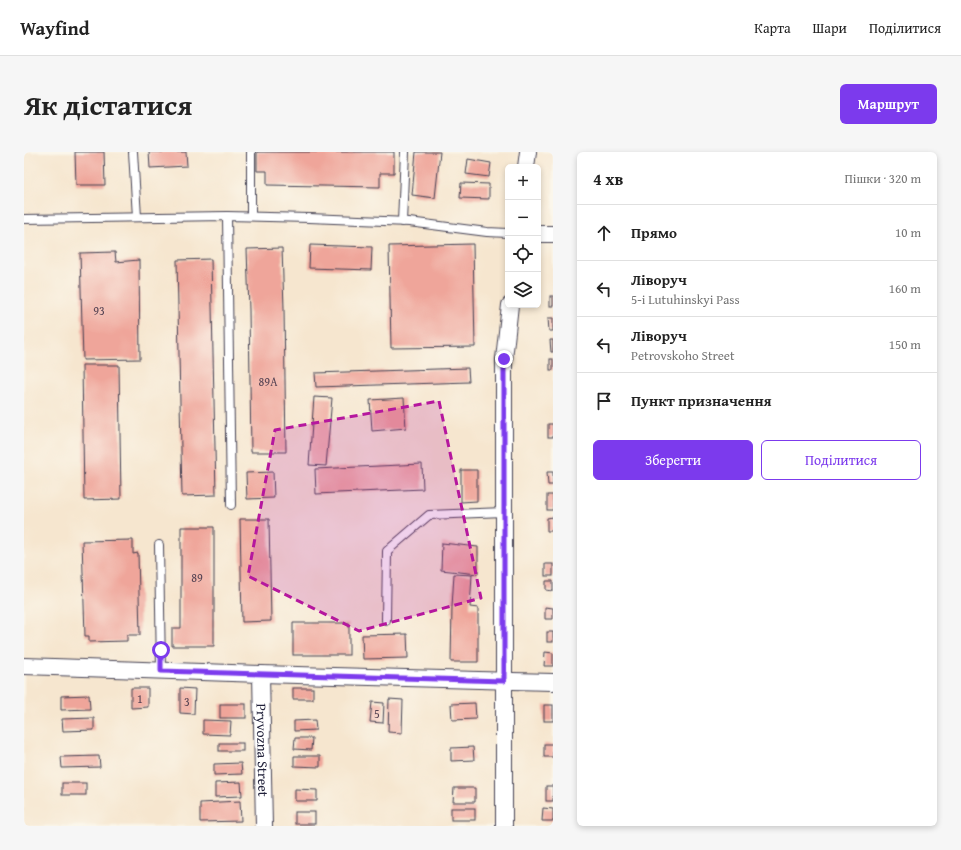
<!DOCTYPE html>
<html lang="uk">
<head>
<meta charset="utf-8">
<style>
  :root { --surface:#fff; --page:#f6f6f6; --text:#222; --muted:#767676; --line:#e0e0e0; --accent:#7c3aed }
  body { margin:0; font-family:"Gentium Book Plus",serif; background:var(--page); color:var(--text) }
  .controls { position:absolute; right:12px; top:12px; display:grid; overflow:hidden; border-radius:6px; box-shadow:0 2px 6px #0003 }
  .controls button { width:36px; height:36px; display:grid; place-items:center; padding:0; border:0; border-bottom:1px solid var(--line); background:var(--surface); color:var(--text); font:20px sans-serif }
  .stop { position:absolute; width:12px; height:12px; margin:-9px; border:3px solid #7c3aed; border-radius:50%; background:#fff }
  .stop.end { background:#7c3aed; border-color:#fff; box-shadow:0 1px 4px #0008 }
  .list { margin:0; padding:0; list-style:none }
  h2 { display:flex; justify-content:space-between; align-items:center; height:52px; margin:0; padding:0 16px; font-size:17px }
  h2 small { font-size:13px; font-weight:400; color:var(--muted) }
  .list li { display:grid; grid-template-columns:26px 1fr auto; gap:12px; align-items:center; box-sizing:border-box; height:56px; padding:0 16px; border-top:1px solid var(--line) }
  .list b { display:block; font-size:15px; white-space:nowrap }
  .list p { margin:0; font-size:13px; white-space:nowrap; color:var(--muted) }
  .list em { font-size:13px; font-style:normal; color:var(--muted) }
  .actions { display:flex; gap:8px; padding:12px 16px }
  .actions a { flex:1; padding:9px 0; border:1px solid var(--accent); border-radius:6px; text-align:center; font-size:14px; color:var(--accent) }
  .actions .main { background:var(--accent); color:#fff }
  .icon { flex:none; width:22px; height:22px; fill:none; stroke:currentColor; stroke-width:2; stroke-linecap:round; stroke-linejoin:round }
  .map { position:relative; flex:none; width:529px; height:674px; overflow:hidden; border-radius:6px }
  header { display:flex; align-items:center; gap:24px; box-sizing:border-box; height:56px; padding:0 20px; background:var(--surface); border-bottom:1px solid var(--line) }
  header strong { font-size:19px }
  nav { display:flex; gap:22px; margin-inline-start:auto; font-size:14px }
  .intro { display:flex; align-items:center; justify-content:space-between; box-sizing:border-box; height:96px; padding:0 24px }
  h1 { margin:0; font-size:28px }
  .button { padding:10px 18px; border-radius:6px; background:var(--accent); color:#fff; font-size:14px; font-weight:700 }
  main { display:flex; gap:24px; padding:0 24px }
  aside { flex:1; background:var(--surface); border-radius:6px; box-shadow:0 2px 6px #0003 }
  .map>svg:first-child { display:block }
</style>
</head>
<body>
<header>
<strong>Wayfind</strong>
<nav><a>Карта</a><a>Шари</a><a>Поділитися</a></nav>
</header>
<div class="intro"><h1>Як дістатися</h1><a class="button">Маршрут</a></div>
<main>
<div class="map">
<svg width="529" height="674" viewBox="0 0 529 674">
  <rect width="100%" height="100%" fill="#fbf7ec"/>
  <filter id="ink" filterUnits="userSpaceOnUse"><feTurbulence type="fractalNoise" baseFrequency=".025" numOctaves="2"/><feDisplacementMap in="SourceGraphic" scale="8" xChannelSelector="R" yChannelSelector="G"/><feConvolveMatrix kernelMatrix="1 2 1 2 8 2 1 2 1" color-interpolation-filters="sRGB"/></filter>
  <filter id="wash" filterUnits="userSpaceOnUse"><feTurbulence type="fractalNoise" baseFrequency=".012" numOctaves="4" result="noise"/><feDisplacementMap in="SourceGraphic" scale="16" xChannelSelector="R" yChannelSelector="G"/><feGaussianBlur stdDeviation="0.9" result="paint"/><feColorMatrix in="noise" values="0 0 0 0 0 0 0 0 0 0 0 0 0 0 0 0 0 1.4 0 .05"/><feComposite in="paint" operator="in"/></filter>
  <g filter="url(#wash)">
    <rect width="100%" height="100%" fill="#f6e6cf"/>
    <g id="blocks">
      <g fill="#efa59a">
        <polygon points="51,0 80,0 81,33 52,33"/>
        <polygon points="125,0 162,0 163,14 126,16"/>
        <polygon points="233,0 370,0 370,21 356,21 356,35 243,33 243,19 233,19"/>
        <polygon points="392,0 416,0 411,46 388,43"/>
        <polygon points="444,7 467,11 465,25 442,22"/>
        <polygon points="437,31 465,32 465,47 436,46"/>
        <polygon points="449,92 451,195 367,196 365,94"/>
        <polygon points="286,93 348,95 347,118 285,116"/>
        <polygon points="258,96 260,157 262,300 227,300 225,158 223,97"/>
        <polygon points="91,100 92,110 115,108 116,207 59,208 56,101"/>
        <polygon points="187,107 192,343 158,344 153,108"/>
        <rect x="526" y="144" width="3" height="10"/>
        <polygon points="524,166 529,166 529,179 525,179"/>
        <polygon points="526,188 529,188 529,200 527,200"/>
        <rect x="526" y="207" width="3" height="11"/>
        <polygon points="58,213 95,213 97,347 60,348"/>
        <polygon points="444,216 445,230 292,235 291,221"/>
        <polygon points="290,245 308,246 302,314 285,313"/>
        <polygon points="380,246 382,276 348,279 346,248"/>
        <rect x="524" y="272" width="5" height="13"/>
        <polygon points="398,312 399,337 292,342 291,317"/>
        <polygon points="437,318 453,318 453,349 437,350"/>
        <polygon points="249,320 250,346 223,347 222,321"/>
        <polygon points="523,320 529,320 529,333 524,333"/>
        <rect x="523" y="343" width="6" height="15"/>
        <polygon points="529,365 529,379 523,379 523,366"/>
        <polygon points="216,367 245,367 247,469 218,470"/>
        <polygon points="157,375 190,375 190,494 148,494 148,476 157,476"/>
        <polygon points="109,388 109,402 114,401 116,483 103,483 103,489 65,490 65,484 61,484 58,389"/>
        <polygon points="418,391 454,395 454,422 417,418"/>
        <rect x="521" y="412" width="8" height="12"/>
        <polygon points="430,422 448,423 446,455 454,456 454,510 427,510 428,455"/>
        <polygon points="522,429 529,429 529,439 522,438"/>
        <polygon points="521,455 529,456 529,467 521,467"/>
        <rect x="269" y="471" width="56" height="32"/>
        <rect x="523" y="480" width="6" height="10"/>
        <polygon points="383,482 384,506 339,507 338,483"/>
        <polygon points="521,500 529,501 529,514 520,514"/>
        <polygon points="107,536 124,536 124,555 107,556"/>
        <polygon points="156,536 171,537 170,562 156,561"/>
        <rect x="269" y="536" width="20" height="11"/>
        <polygon points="65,543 66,557 37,558 37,544"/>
        <polygon points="365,547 379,548 378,581 364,580"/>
        <polygon points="348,550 360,551 359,571 346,570"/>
        <polygon points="451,551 452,567 428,568 427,552"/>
        <rect x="196" y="552" width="26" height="14"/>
        <rect x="520" y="553" width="9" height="16"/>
        <polygon points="70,566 70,578 39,579 38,567"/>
        <polygon points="179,568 207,569 206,583 179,582"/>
        <polygon points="291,568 292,578 270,579 270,569"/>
        <polygon points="271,586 288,586 287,598 270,597"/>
        <rect x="195" y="591" width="24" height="8"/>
        <rect x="520" y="592" width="9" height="13"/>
        <polygon points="449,595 450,608 427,609 427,596"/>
        <polygon points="75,604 76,615 38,616 37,605"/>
        <polygon points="270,604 296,604 296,615 270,614"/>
        <polygon points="217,611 218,622 190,623 190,612"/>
        <polygon points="217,630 218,644 191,645 191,631"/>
        <rect x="38" y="631" width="24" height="12"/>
        <rect x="522" y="634" width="7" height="15"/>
        <polygon points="430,636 451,636 451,650 429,650"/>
        <polygon points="271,637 293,638 293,649 271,649"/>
        <polygon points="216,649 217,669 176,670 176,651"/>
        <rect x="427" y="656" width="24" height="12"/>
        <polygon points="519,656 529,657 529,669 518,669"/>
        <rect x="271" y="660" width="20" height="12"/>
      </g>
    </g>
  </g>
  <g filter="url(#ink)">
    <use href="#blocks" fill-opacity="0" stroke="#423f51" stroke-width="1"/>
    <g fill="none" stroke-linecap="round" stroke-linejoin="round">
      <g stroke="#423f51" stroke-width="10">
        <g id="lane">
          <polyline points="109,0 113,65"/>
          <polyline points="203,64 207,353"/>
          <polyline points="227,64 227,0"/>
          <polyline points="0,67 203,64 285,66 385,70 463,80 484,81"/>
          <polyline points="378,70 381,0"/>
          <polyline points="135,393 137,519"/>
          <polyline points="362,468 363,399 405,363 480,360"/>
        </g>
      </g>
      <g stroke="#423f51" stroke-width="18">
        <g id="street">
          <polyline points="502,15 504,0"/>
          <polyline points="514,82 529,82"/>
          <polyline points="0,514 237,522 529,530"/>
          <path id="s1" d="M 237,522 L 240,674"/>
          <polyline points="480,674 480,207 486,153"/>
        </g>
      </g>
      <use href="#lane" stroke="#fff" stroke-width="8"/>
      <use href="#street" stroke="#fff" stroke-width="16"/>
    </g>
  </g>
  <g fill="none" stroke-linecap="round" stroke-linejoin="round" filter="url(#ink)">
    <polyline stroke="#7c3aed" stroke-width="5" points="137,498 137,519 480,529 480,207"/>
  </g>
  <path fill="#b5179e" fill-opacity="0.2" stroke="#b5179e" stroke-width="3" stroke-dasharray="8 5" stroke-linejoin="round" d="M 415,249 L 457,446 L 335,479 L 224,424 L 251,278 Z"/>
  <g text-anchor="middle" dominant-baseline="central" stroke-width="3.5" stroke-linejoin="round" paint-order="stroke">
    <g font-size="12" fill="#554353">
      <text x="75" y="158">93</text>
      <text x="244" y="229">89А</text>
      <text x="173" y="425">89</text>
      <text x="116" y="546">1</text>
      <text x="163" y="549">3</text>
      <text x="353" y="561">5</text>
    </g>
    <g font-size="14" fill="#22223b" stroke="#fbf7ec">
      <text stroke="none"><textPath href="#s1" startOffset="76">Pryvozna Street</textPath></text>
    </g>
  </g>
</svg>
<div class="controls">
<button>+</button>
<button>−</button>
<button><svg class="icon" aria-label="locate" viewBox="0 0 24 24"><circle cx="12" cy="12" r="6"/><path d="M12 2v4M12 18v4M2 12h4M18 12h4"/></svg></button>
<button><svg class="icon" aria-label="layers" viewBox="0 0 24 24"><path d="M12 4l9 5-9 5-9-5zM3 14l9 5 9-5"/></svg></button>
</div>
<div class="stop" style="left:137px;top:498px"></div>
<div class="stop end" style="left:480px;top:207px"></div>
</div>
<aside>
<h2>4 хв<small>Пішки · 320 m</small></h2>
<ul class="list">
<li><svg class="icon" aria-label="ahead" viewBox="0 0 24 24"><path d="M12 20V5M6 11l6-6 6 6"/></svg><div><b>Прямо</b></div><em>10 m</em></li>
<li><svg class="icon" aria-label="left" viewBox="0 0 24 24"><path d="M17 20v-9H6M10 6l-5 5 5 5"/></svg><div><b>Ліворуч</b><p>5-i Lutuhinskyi Pass</p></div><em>160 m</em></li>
<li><svg class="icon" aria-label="left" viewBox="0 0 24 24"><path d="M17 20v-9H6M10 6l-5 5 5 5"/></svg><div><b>Ліворуч</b><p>Petrovskoho Street</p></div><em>150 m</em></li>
<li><svg class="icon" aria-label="arrive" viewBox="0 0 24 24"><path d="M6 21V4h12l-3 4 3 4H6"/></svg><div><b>Пункт призначення</b></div></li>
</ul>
<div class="actions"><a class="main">Зберегти</a><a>Поділитися</a></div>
</aside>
</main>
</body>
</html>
